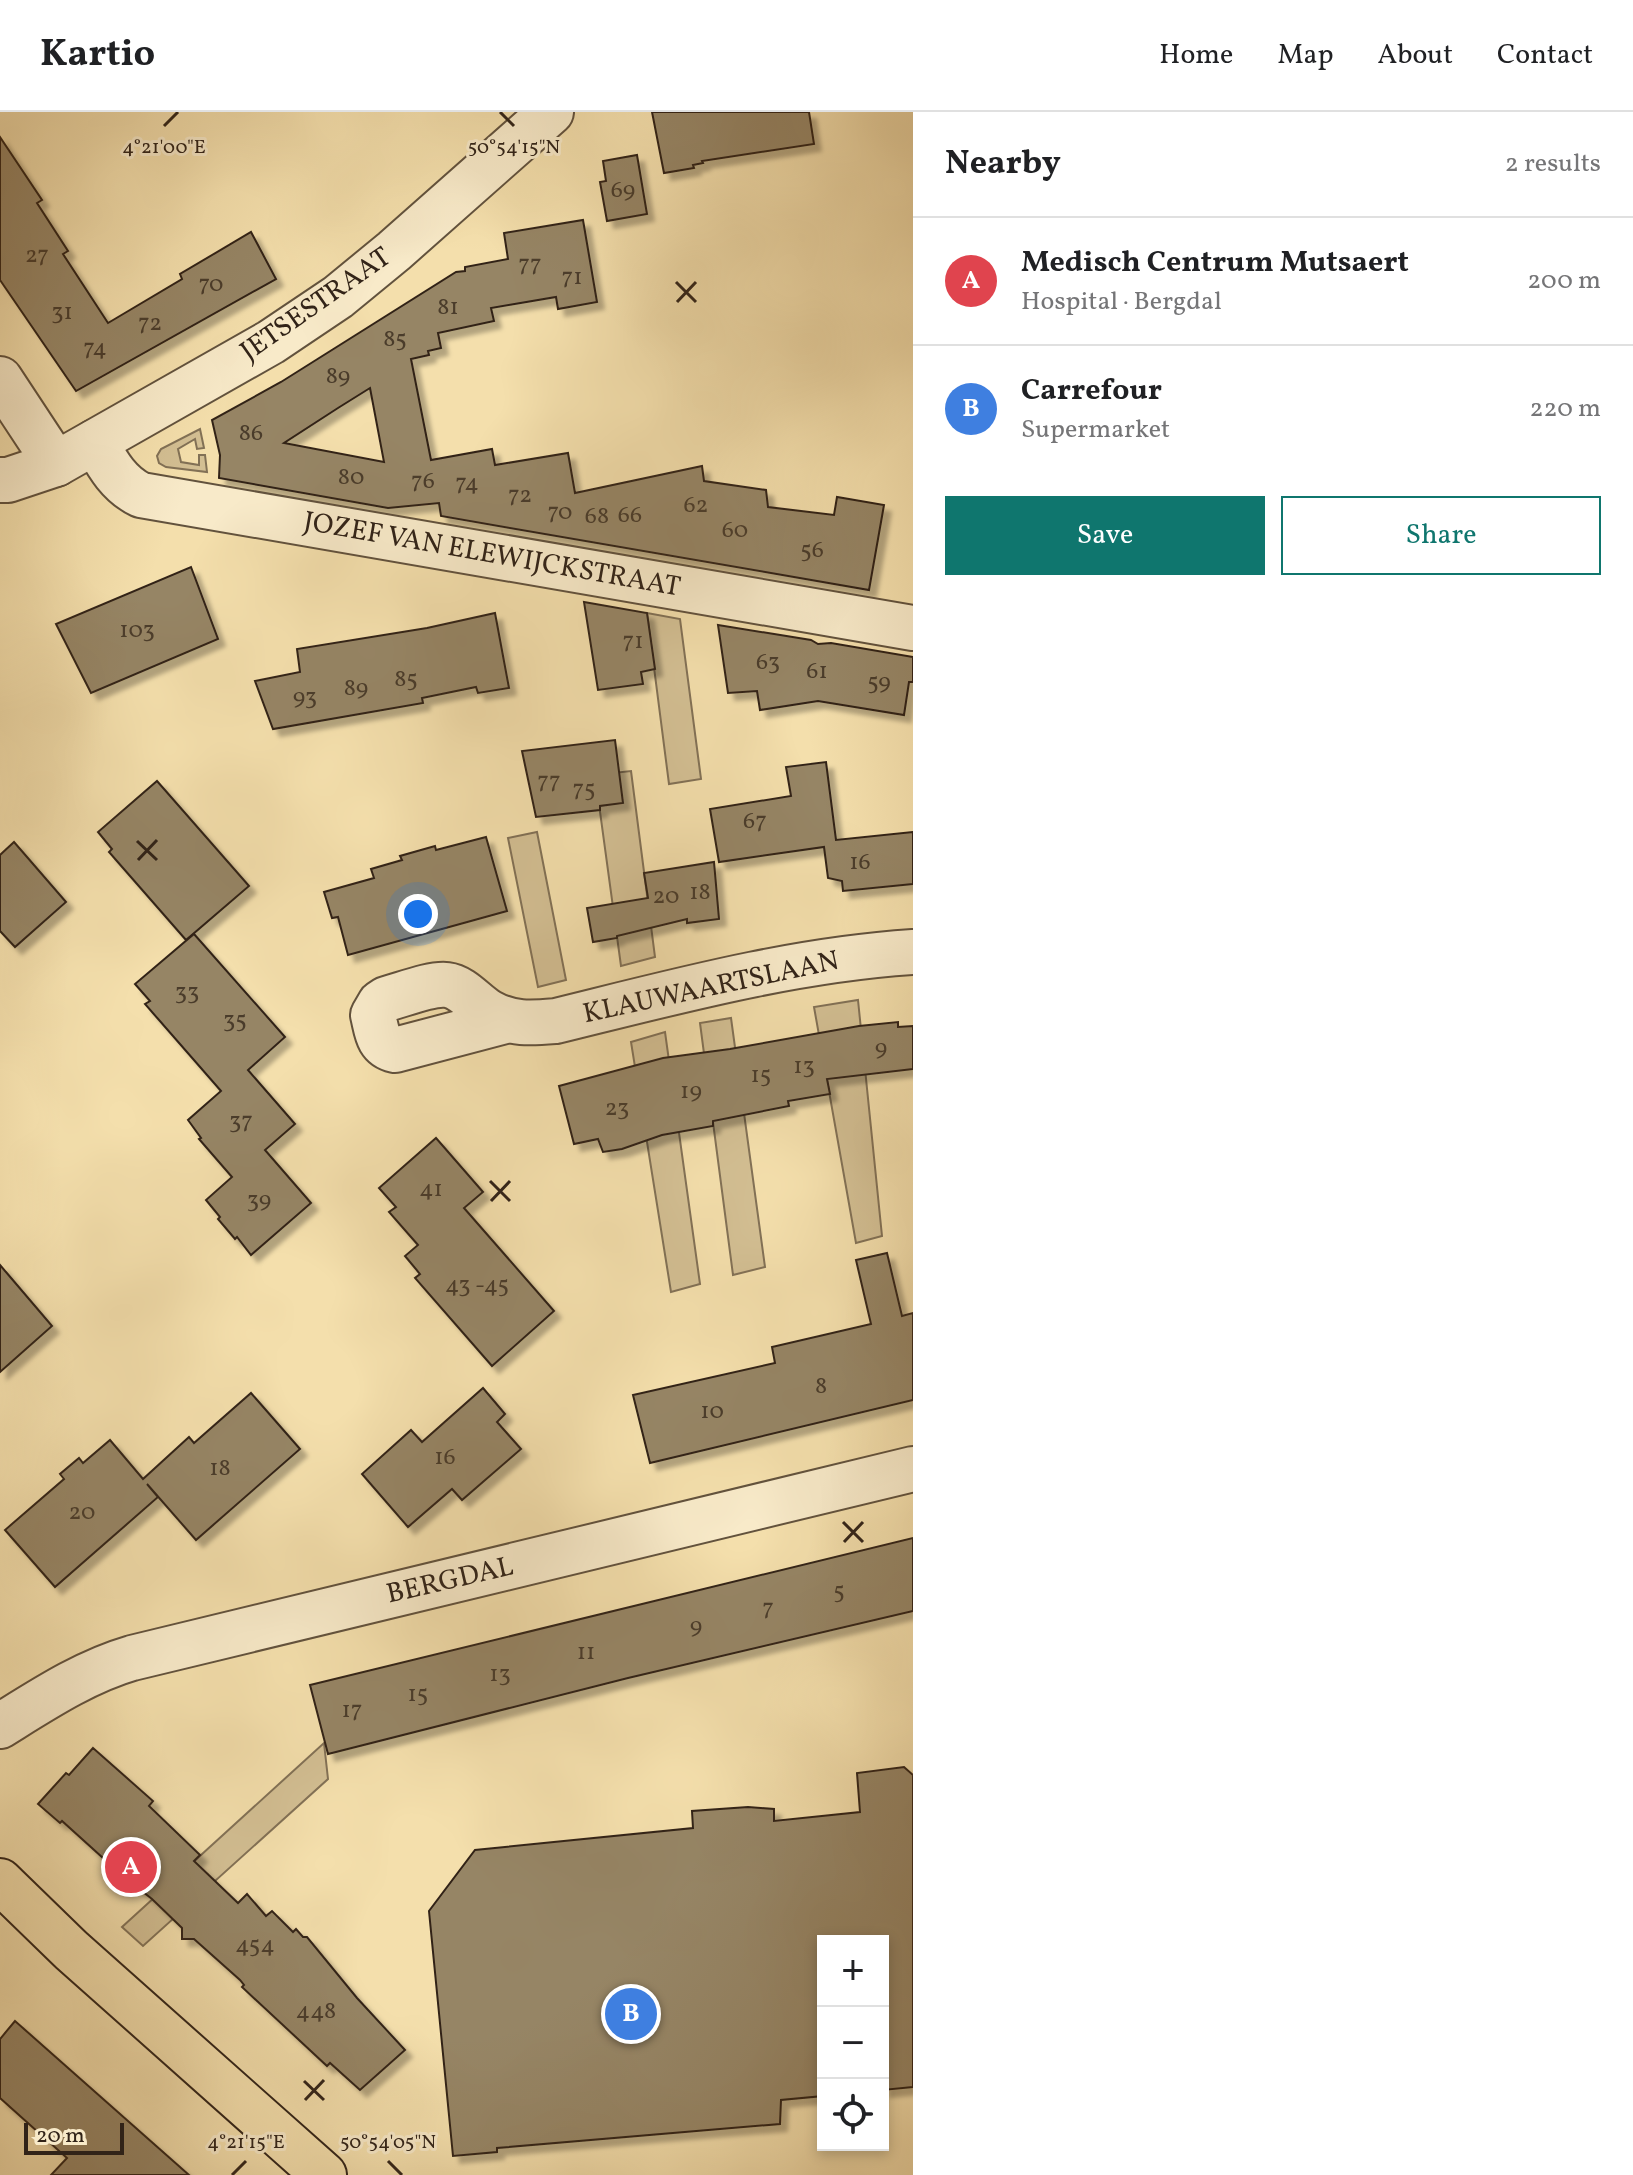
<!DOCTYPE html>
<html lang="en">
<head>
<meta charset="utf-8">
<style>
  :root { --surface:#fff; --page:#f6f6f6; --text:#202124; --muted:#757577; --line:#e0e0e0; --accent:#0f766e }
  body { margin:0; font-family:Vollkorn,serif; background:var(--page); color:var(--text) }
  .controls { position:absolute; right:24px; bottom:24px; display:grid; overflow:hidden; border-radius:0px; box-shadow:0 4px 12px #0003 }
  .controls button { width:72px; height:72px; display:grid; place-items:center; padding:0; border:0; border-bottom:2px solid var(--line); background:var(--surface); color:var(--text); font:40px sans-serif }
  .scale { position:absolute; left:24px; bottom:20px; width:100px; box-sizing:border-box; padding-left:8px; border:4px solid #312318; border-top:0; font-size:22px; line-height:28px; white-space:nowrap; color:#312318; -webkit-text-stroke:6px #f8eac9; paint-order:stroke }
  .you { position:absolute; left:418px; top:802px; width:28px; height:28px; margin:-20px; border:6px solid #fff; border-radius:50%; background:#1a73e8; box-shadow:0 0 0 12px #1a73e833 }
  .badge { display:grid; place-items:center; width:52px; height:52px; border-radius:50%; background:var(--accent); color:#fff; font-size:26px; font-weight:700 }
  .pin { position:absolute; translate:-50% -50%; border:4px solid #fff; box-shadow:0 2px 8px #0006 }
  .list { margin:0; padding:0; list-style:none }
  h2 { display:flex; justify-content:space-between; align-items:center; height:104px; margin:0; padding:0 32px; font-size:34px }
  h2 small { font-size:26px; font-weight:400; color:var(--muted) }
  .list li { display:grid; grid-template-columns:52px 1fr auto; gap:24px; align-items:center; box-sizing:border-box; height:128px; padding:0 32px; border-top:2px solid var(--line) }
  .list b { display:block; font-size:30px; white-space:nowrap }
  .list p { margin:0; font-size:26px; white-space:nowrap; color:var(--muted) }
  .list em { font-size:26px; font-style:normal; color:var(--muted) }
  .actions { display:flex; gap:16px; padding:24px 32px }
  .actions a { flex:1; padding:18px 0; border:2px solid var(--accent); border-radius:0px; text-align:center; font-size:28px; color:var(--accent) }
  .actions .main { background:var(--accent); color:#fff }
  .icon { flex:none; width:44px; height:44px; fill:none; stroke:currentColor; stroke-width:2; stroke-linecap:round; stroke-linejoin:round }
  .map { position:relative; flex:none; width:913px; height:2063px; overflow:hidden }
  header { display:flex; align-items:center; gap:48px; box-sizing:border-box; height:112px; padding:0 40px; background:var(--surface); border-bottom:2px solid var(--line) }
  header strong { font-size:38px }
  nav { display:flex; gap:44px; margin-inline-start:auto; font-size:28px }
  main { display:flex }
  aside { flex:1; background:var(--surface) }
  .map>svg:first-child { display:block }
</style>
</head>
<body>
<header>
<strong>Kartio</strong>
<nav><a>Home</a><a>Map</a><a>About</a><a>Contact</a></nav>
</header>
<main>
<div class="map">
<svg width="913" height="2063" viewBox="0 0 913 2063">
  <defs>
    <filter id="shadow"><feDropShadow dx="7" dy="7" stdDeviation="2" flood-color="#0004"/></filter>
  </defs>
  <rect width="100%" height="100%" fill="#f4dfac"/>
  <filter id="stains"><feTurbulence type="fractalNoise" baseFrequency=".0025" numOctaves="4"/><feColorMatrix values="0 0 0 0 .2 0 0 0 0 .09 0 0 0 0 .02 0 0 0 .5 -.17"/></filter>
  <radialGradient id="worn" r=".72"><stop offset=".6" stop-color="#630" stop-opacity="0"/><stop offset="1" stop-color="#630" stop-opacity=".3"/></radialGradient>
  <g fill="#d3bf93" stroke="#827156" stroke-width="2">
    <polygon points="200,317 204,336 197,337 195,327 178,337 181,350 199,353 199,343 205,343 207,360 166,355 159,351 157,344 161,337"/>
    <polygon points="647,501 680,507 701,667 669,672"/>
    <polygon points="631,659 655,845 621,854 595,663"/>
    <polygon points="537,720 566,868 538,875 508,726"/>
    <polygon points="858,888 882,1124 856,1131 814,895"/>
    <polygon points="731,906 765,1155 733,1163 700,911"/>
    <polygon points="665,920 700,1172 671,1180 631,930"/>
    <polygon points="324,1631 328,1667 143,1834 122,1815"/>
  </g>
  <g fill="#968565" stroke="#312318" stroke-width="2" fill-rule="evenodd" filter="url(#shadow)">
    <polygon points="652,0 809,0 814,32 702,49 703,51 693,53 694,56 664,61"/>
    <polygon points="0,25 42,88 37,91 68,139 63,142 108,211 182,167 180,162 251,120 276,167 76,279 0,168"/>
    <polygon points="637,43 647,102 607,109 600,70 606,69 603,49"/>
    <path d="M 583,108 L 597,190 L 558,197 L 556,185 L 491,196 L 494,209 L 438,221 L 441,236 L 428,239 L 429,243 L 411,247 L 431,348 L 492,337 L 495,353 L 568,341 L 575,381 L 702,354 L 704,369 L 766,378 L 768,395 L 834,403 L 837,385 L 884,393 L 869,478 L 441,404 L 439,391 L 388,396 L 219,366 L 220,343 L 212,308 L 281,270 L 456,160 L 465,159 L 465,155 L 508,147 L 504,121 ZM 370,276 L 384,350 L 284,331 L 338,296 Z"/>
    <polygon points="191,455 218,527 91,581 56,512"/>
    <polygon points="584,490 647,501 655,557 641,560 643,572 598,578"/>
    <polygon points="495,501 509,576 478,581 476,575 422,586 423,591 273,617 255,569 300,560 297,537 427,516"/>
    <polygon points="718,513 811,528 818,532 831,531 913,545 913,570 909,570 904,603 818,589 760,598 757,579 728,581"/>
    <polygon points="615,628 623,691 600,694 600,698 536,705 522,639"/>
    <polygon points="826,650 836,728 913,720 913,772 843,779 842,769 828,766 824,735 719,750 710,697 791,684 786,655"/>
    <polygon points="157,669 249,774 186,828 109,740 112,737 98,720"/>
    <polygon points="486,725 507,799 348,843 338,805 332,806 324,780 374,766 371,757 402,748 400,744 435,734 436,738"/>
    <polygon points="14,730 66,790 15,835 0,819 0,743"/>
    <polygon points="714,750 719,807 687,811 687,807 617,824 617,826 593,830 587,796 648,786 644,761"/>
    <polygon points="194,822 285,925 248,958 295,1012 265,1038 311,1091 251,1143 237,1125 235,1127 218,1107 220,1105 206,1088 232,1065 199,1027 201,1026 188,1008 221,979 145,892 150,889 135,872"/>
    <polygon points="898,910 898,915 913,914 913,957 827,967 830,982 788,989 789,994 713,1009 713,1014 662,1023 622,1037 603,1040 598,1027 574,1032 559,974 663,946 730,937 859,914"/>
    <polygon points="436,1026 483,1080 464,1096 554,1199 492,1254 415,1166 420,1162 405,1144 418,1133 389,1100 396,1095 379,1076"/>
    <polygon points="887,1141 902,1204 913,1201 913,1288 650,1351 633,1283 775,1251 772,1235 871,1212 856,1148"/>
    <polygon points="0,1153 52,1214 0,1260"/>
    <polygon points="483,1276 505,1302 497,1310 521,1337 462,1388 452,1377 408,1415 362,1362 411,1318 422,1330"/>
    <polygon points="251,1281 300,1337 196,1428 147,1372 158,1385 55,1475 5,1418 64,1367 60,1362 79,1346 83,1351 110,1328 143,1367 189,1325 194,1331"/>
    <polygon points="913,1426 913,1499 628,1566 328,1642 310,1573"/>
    <polygon points="93,1636 153,1689 149,1694 200,1743 194,1749 238,1791 247,1782 266,1804 272,1799 293,1820 296,1817 303,1825 307,1825 357,1886 405,1938 360,1978 330,1951 327,1954 242,1875 244,1873 240,1868 194,1827 182,1827 182,1816 152,1787 124,1765 62,1709 60,1711 38,1692 66,1661 69,1663"/>
    <polygon points="904,1655 913,1663 913,1975 883,1978 883,1829 823,1829 823,1984 781,1988 780,2012 497,2036 497,2040 453,2044 429,1799 475,1738 693,1716 692,1699 748,1695 774,1697 774,1709 860,1700 857,1661"/>
    <polygon points="15,1909 76,1963 189,2063 51,2063 67,2046 0,1986 0,1927"/>
  </g>
  <g fill="none" stroke-linecap="round" stroke-linejoin="round">
    <g stroke="#62523d" stroke-width="48">
      <g id="minor">
        <polyline points="0,267 56,352"/>
        <path d="M 95,330 C 107,351 118,372 141,383 L 913,516"/>
        <polyline points="0,368 8,368 56,352 271,230 338,185 394,139 551,0"/>
        <path d="M 509,908 L 395,938 C 377,934 377,919 373,903 L 380,891 L 386,887 C 402,883 431,871 447,873 C 463,875 475,892 489,900 C 512,913 532,911 556,909 C 674,880 791,848 913,840"/>
        <path d="M 0,1614 C 42,1588 84,1560 132,1546 L 913,1357"/>
      </g>
    </g>
    <g stroke="#312318" stroke-width="48">
      <polyline id="major" points="0,1769 71,1838 324,2063"/>
    </g>
    <use href="#minor" stroke="#f8eac9" stroke-width="44"/>
    <use href="#major" stroke="#f4dfac" stroke-width="44"/>
  </g>
  <path fill="none" stroke="#312318" stroke-width="3" d="M 500,0 L 514,14M 164,14 L 178,0M 676,170 L 696,190M 677,190 L 696,170M 137,729 L 157,748M 138,748 L 157,728M 490,1069 L 510,1089M 491,1089 L 510,1069M 843,1410 L 863,1430M 844,1430 L 863,1410M 304,1969 L 324,1988M 305,1988 L 324,1968M 388,2049 L 402,2063M 232,2063 L 246,2049"/>
  <g text-anchor="middle" dominant-baseline="central" stroke-width="6" stroke-linejoin="round" paint-order="stroke">
    <g font-size="24" fill="#4a3c2b">
      <text x="623" y="79">69</text>
      <text x="37" y="144">27</text>
      <text x="530" y="153">77</text>
      <text x="572" y="166">71</text>
      <text x="211" y="173">70</text>
      <text x="448" y="196">81</text>
      <text x="62" y="201">31</text>
      <text x="150" y="212">72</text>
      <text x="395" y="228">85</text>
      <text x="95" y="237">74</text>
      <text x="338" y="265">89</text>
      <text x="251" y="322">86</text>
      <text x="351" y="366">80</text>
      <text x="423" y="370">76</text>
      <text x="467" y="372">74</text>
      <text x="520" y="384">72</text>
      <text x="696" y="394">62</text>
      <text x="560" y="401">70</text>
      <text x="630" y="404">66</text>
      <text x="597" y="405">68</text>
      <text x="735" y="419">60</text>
      <text x="812" y="439">56</text>
      <text x="137" y="519">103</text>
      <text x="633" y="530">71</text>
      <text x="768" y="551">63</text>
      <text x="817" y="560">61</text>
      <text x="406" y="568">85</text>
      <text x="879" y="571">59</text>
      <text x="356" y="577">89</text>
      <text x="305" y="586">93</text>
      <text x="549" y="670">77</text>
      <text x="584" y="678">75</text>
      <text x="755" y="710">67</text>
      <text x="860" y="751">16</text>
      <text x="700" y="781">18</text>
      <text x="666" y="785">20</text>
      <text x="187" y="881">33</text>
      <text x="235" y="909">35</text>
      <text x="881" y="937">9</text>
      <text x="804" y="955">13</text>
      <text x="761" y="964">15</text>
      <text x="691" y="980">19</text>
      <text x="617" y="997">23</text>
      <text x="241" y="1010">37</text>
      <text x="431" y="1078">41</text>
      <text x="259" y="1089">39</text>
      <text x="477" y="1174">43 -45</text>
      <text x="821" y="1275">8</text>
      <text x="712" y="1300">10</text>
      <text x="445" y="1346">16</text>
      <text x="220" y="1357">18</text>
      <text x="82" y="1401">20</text>
      <text x="839" y="1480">5</text>
      <text x="768" y="1497">7</text>
      <text x="696" y="1515">9</text>
      <text x="586" y="1541">11</text>
      <text x="500" y="1563">13</text>
      <text x="418" y="1583">15</text>
      <text x="352" y="1599">17</text>
      <text x="255" y="1834">454</text>
      <text x="316" y="1900">448</text>
    </g>
    <g font-size="28" fill="#312318" stroke="#f8eac9">
      <text transform="translate(316 193) rotate(-35)">JETSESTRAAT</text>
      <text transform="translate(492 443) rotate(10)">JOZEF VAN ELEWIJCKSTRAAT</text>
      <text transform="translate(711 876) rotate(-12)">KLAUWAARTSLAAN</text>
      <text transform="translate(450 1469) rotate(-13)">BERGDAL</text>
    </g>
  </g>
  <g font-size="20" text-anchor="middle" fill="#312318" stroke="#f8eac9" stroke-width="6" stroke-linejoin="round" paint-order="stroke">
    <text x="514" y="41">50°54'15"N</text>
    <text x="164" y="41">4°21'00"E</text>
    <text x="246" y="2036">4°21'15"E</text>
    <text x="388" y="2036">50°54'05"N</text>
  </g>
  <rect width="100%" height="100%" filter="url(#stains)"/>
  <rect width="100%" height="100%" fill="url(#worn)"/>
</svg>
<div class="controls">
<button>+</button>
<button>−</button>
<button><svg class="icon" aria-label="locate" viewBox="0 0 24 24"><circle cx="12" cy="12" r="6"/><path d="M12 2v4M12 18v4M2 12h4M18 12h4"/></svg></button>
</div>
<div class="scale">20 m</div>
<div class="you"></div>
<div class="pin badge" style="left:131px;top:1755px;background:#e0444e">A</div>
<div class="pin badge" style="left:631px;top:1902px;background:#3f7fe0">B</div>
</div>
<aside>
<h2>Nearby<small>2 results</small></h2>
<ul class="list">
<li><span class="badge" style="background:#e0444e">A</span><div><b>Medisch Centrum Mutsaert</b><p>Hospital · Bergdal</p></div><em>200 m</em></li>
<li><span class="badge" style="background:#3f7fe0">B</span><div><b>Carrefour</b><p>Supermarket</p></div><em>220 m</em></li>
</ul>
<div class="actions"><a class="main">Save</a><a>Share</a></div>
</aside>
</main>
</body>
</html>
